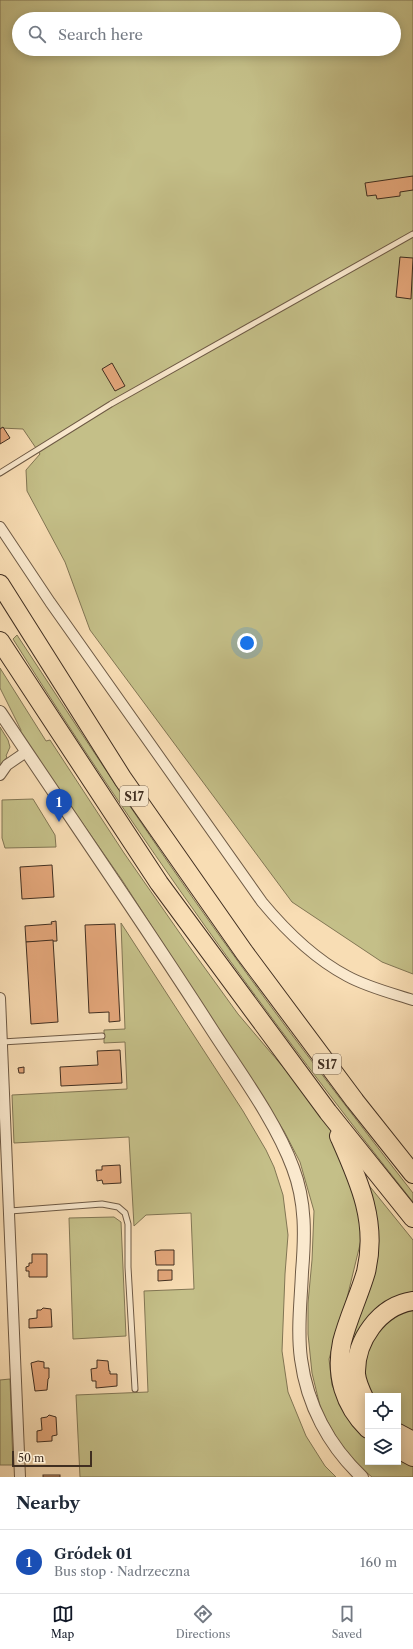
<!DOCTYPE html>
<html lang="en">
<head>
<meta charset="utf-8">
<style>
  :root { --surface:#fff; --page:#f6f6f7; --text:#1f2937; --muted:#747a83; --line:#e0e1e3; --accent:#111827 }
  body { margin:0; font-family:"Libre Caslon Text",serif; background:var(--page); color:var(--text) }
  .controls { position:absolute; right:12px; bottom:12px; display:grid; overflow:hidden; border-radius:0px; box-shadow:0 2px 10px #0003 }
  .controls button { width:36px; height:36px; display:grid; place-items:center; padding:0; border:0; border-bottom:1px solid var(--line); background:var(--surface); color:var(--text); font:20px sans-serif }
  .scale { position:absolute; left:12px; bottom:10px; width:80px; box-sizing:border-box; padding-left:4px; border:2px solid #402e20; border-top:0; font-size:11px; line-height:14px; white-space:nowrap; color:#402e20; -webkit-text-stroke:3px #fae9ce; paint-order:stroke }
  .you { position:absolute; left:247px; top:643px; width:14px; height:14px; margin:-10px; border:3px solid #fff; border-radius:50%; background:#1a73e8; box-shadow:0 0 0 6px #1a73e833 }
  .badge { display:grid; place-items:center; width:26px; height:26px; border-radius:50%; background:var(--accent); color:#fff; font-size:13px; font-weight:700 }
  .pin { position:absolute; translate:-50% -33px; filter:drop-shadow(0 1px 2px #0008) }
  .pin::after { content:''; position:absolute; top:21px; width:14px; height:12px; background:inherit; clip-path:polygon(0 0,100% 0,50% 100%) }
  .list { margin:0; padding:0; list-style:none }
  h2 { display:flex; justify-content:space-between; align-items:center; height:52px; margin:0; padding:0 16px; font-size:17px }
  h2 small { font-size:13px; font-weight:400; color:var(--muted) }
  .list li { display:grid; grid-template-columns:26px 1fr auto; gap:12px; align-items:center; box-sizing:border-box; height:64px; padding:0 16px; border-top:1px solid var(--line) }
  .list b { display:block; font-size:15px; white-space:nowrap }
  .list p { margin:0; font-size:13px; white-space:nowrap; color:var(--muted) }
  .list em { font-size:13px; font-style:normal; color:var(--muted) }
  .icon { flex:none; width:22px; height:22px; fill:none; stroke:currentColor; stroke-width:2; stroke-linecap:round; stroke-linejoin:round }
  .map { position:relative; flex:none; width:413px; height:1477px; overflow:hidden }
  .search { position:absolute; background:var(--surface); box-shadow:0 2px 10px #0003; left:12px; right:12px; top:12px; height:44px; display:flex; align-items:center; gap:10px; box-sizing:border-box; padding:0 14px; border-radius:22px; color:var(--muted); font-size:15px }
  .sheet { height:116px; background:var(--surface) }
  nav { display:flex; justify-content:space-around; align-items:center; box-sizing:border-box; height:56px; border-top:1px solid var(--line); background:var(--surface); font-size:11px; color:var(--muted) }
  nav a { display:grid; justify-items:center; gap:2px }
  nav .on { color:var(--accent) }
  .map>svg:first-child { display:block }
</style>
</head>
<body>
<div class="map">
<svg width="413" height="1477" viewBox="0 0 413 1477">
  <rect width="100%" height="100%" fill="#f8ddb4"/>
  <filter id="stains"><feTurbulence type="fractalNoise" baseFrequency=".005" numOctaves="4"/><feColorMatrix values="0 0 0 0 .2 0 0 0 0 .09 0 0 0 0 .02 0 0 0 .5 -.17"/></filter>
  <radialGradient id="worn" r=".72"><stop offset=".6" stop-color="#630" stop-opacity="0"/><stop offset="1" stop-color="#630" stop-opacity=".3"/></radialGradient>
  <g fill="#c4bf88" stroke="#827654" fill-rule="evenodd">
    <path d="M 0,0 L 413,0 L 413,974 L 382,962 L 292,902 L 90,630 L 65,562 L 27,491 L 26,470 L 40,454 L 23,429 L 0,428 ZM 19,19 L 394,19 L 394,49 L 19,49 Z"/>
    <path d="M 17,635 C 83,736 149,837 219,935 C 281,1022 347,1108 413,1193 L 413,1202 C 270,1022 135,834 13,639 Z"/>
    <polygon points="0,668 46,741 50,740 124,853 186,942 238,1014 322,1113 343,1150 363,1232 347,1298 329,1359 332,1385 345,1413 368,1437 368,1462 398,1462 398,1455 413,1463 413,1477 372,1477 361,1468 339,1442 321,1410 312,1373 308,1334 308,1303 312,1260 314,1211 300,1162 284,1131 122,880 20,733 21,730 0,688"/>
    <polygon points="0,727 8,740 10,747 6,756 7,757 0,766"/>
    <polygon points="33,799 55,835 56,847 5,848 2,838 2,800"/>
    <polygon points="121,923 243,1111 266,1150 274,1167 283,1195 288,1235 285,1274 282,1351 288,1392 306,1436 325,1466 336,1477 80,1477 76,1395 148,1392 144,1291 194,1289 191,1213 146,1215 134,1226 129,1137 14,1143 12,1095 127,1089 125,1042 104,1043 104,1030 125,1029"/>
    <polygon points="367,1183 413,1240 413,1294 392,1300 352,1379 368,1415 368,1421 346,1374 353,1325"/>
    <polygon points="114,1217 121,1222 126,1336 73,1339 69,1218"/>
    <path d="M 413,1309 L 413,1434 L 398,1424 L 398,1396 L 371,1396 C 357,1368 365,1341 387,1320 C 393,1315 405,1312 413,1309 Z"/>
    <polygon points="10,1379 13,1465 0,1465 0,1380"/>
  </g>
  <g fill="#e3a67a" stroke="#402e20">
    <polygon points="413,176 413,190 400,192 400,196 377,199 376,195 367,196 365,183"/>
    <polygon points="400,257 413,258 411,299 396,297"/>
    <polygon points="112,363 125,386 115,391 102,369"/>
    <polygon points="3,427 10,438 0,444 0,429"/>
    <polygon points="52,865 54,897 22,899 20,867"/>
    <polygon points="56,921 57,941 26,942 25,926 52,924 51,922"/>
    <polygon points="115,924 120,1021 109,1022 109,1012 89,1013 85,925"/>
    <polygon points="53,940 58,1022 31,1024 26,942"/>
    <polygon points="120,1050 122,1083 61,1086 60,1067 98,1065 97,1051"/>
    <polygon points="24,1067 24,1073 19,1073 18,1068"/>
    <polygon points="120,1165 121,1183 103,1184 102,1180 97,1181 96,1170 102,1170 102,1166"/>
    <polygon points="161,1250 174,1250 174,1265 156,1265 155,1251"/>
    <polygon points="32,1254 47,1254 47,1277 29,1277 29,1271 26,1271 26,1267 29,1266 29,1263 32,1263"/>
    <polygon points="158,1270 172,1270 172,1280 158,1281"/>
    <polygon points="43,1308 51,1309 52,1327 29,1328 29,1319 37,1318 37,1310 41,1310"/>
    <polygon points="97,1360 108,1361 109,1371 110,1371 110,1374 117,1374 117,1386 96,1388 96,1381 92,1381 91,1369 97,1368"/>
    <polygon points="38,1361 44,1362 44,1368 49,1368 49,1378 48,1379 47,1390 35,1391 31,1363"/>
    <polygon points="49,1415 56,1417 57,1435 52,1436 52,1441 37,1442 37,1431 42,1430 41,1418 47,1417"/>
    <rect x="43" y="1475" width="17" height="2"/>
  </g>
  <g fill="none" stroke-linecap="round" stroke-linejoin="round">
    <g stroke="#6e5a45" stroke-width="7">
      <g id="service">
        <polyline points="0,473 111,404 413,234"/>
        <polyline points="2,1042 102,1036"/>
        <polyline points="10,1211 102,1204 118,1207 125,1213 128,1224 128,1267 135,1389"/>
      </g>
    </g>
    <g stroke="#6e5a45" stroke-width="12">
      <g id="minor">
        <path d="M 0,527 L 50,602 L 262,902 C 286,931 313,958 347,976 C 367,987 391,993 413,1000"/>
        <polyline points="0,775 7,765 26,752"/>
        <polyline points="0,998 20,1477"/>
      </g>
    </g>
    <g stroke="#6e5a45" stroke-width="14">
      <path id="tertiary" d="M 0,712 C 70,817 141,919 209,1025 C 237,1069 275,1119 293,1168 C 306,1202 305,1236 302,1272 C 301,1300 297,1330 301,1359 C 307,1405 329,1446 362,1477"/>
    </g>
    <g stroke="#402e20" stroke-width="20">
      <g id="motorway">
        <polyline points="0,584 123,779 244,952 355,1101 413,1174"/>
        <polyline points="0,641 159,883 328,1112 413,1218"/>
        <path d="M 339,1136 C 359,1181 378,1222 366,1272 C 359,1296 348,1318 342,1342 C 335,1375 344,1405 368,1429"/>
        <path d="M 368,1406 C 363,1395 357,1385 356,1374 C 355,1341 379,1306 413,1301"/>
        <polyline points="398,1433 413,1441"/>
        <polyline points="398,1449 413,1457"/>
      </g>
    </g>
    <use href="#service" stroke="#fae9ce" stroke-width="5"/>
    <use href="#minor" stroke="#fae9ce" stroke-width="10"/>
    <use href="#tertiary" stroke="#fae9ce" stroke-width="12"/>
    <use href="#motorway" stroke="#f8ddb4" stroke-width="18"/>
  </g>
  <g text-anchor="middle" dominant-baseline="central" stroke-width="3.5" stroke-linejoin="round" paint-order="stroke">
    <g fill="#fae9ce" stroke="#786654" stroke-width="1">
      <rect x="120" y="786" width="28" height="20" rx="3"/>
      <rect x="313" y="1054" width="28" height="20" rx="3"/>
    </g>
    <g font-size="12" font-weight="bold" fill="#402e20">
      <text x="134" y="796">S17</text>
      <text x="327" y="1064">S17</text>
    </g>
  </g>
  <rect width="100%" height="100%" filter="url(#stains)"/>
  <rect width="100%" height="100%" fill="url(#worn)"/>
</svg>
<div class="controls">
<button><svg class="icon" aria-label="locate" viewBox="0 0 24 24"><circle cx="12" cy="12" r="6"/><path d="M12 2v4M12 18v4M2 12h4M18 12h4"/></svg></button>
<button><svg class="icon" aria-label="layers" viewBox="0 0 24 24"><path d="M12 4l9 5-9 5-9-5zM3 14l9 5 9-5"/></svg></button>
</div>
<div class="scale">50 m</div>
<div class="you"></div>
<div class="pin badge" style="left:59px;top:822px;background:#1a4fb4">1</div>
<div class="search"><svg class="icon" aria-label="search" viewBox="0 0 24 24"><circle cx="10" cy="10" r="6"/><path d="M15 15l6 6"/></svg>Search here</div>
</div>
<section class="sheet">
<h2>Nearby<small></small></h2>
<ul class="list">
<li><span class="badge" style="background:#1a4fb4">1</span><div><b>Gródek 01</b><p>Bus stop · Nadrzeczna</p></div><em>160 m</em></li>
</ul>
</section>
<nav>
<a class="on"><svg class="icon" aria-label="map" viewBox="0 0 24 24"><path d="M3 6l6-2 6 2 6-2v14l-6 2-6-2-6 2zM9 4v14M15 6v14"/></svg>Map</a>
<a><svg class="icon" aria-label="directions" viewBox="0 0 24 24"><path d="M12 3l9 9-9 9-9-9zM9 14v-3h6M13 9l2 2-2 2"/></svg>Directions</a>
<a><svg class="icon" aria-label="saved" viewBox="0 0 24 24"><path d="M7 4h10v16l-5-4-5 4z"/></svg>Saved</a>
</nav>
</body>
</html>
